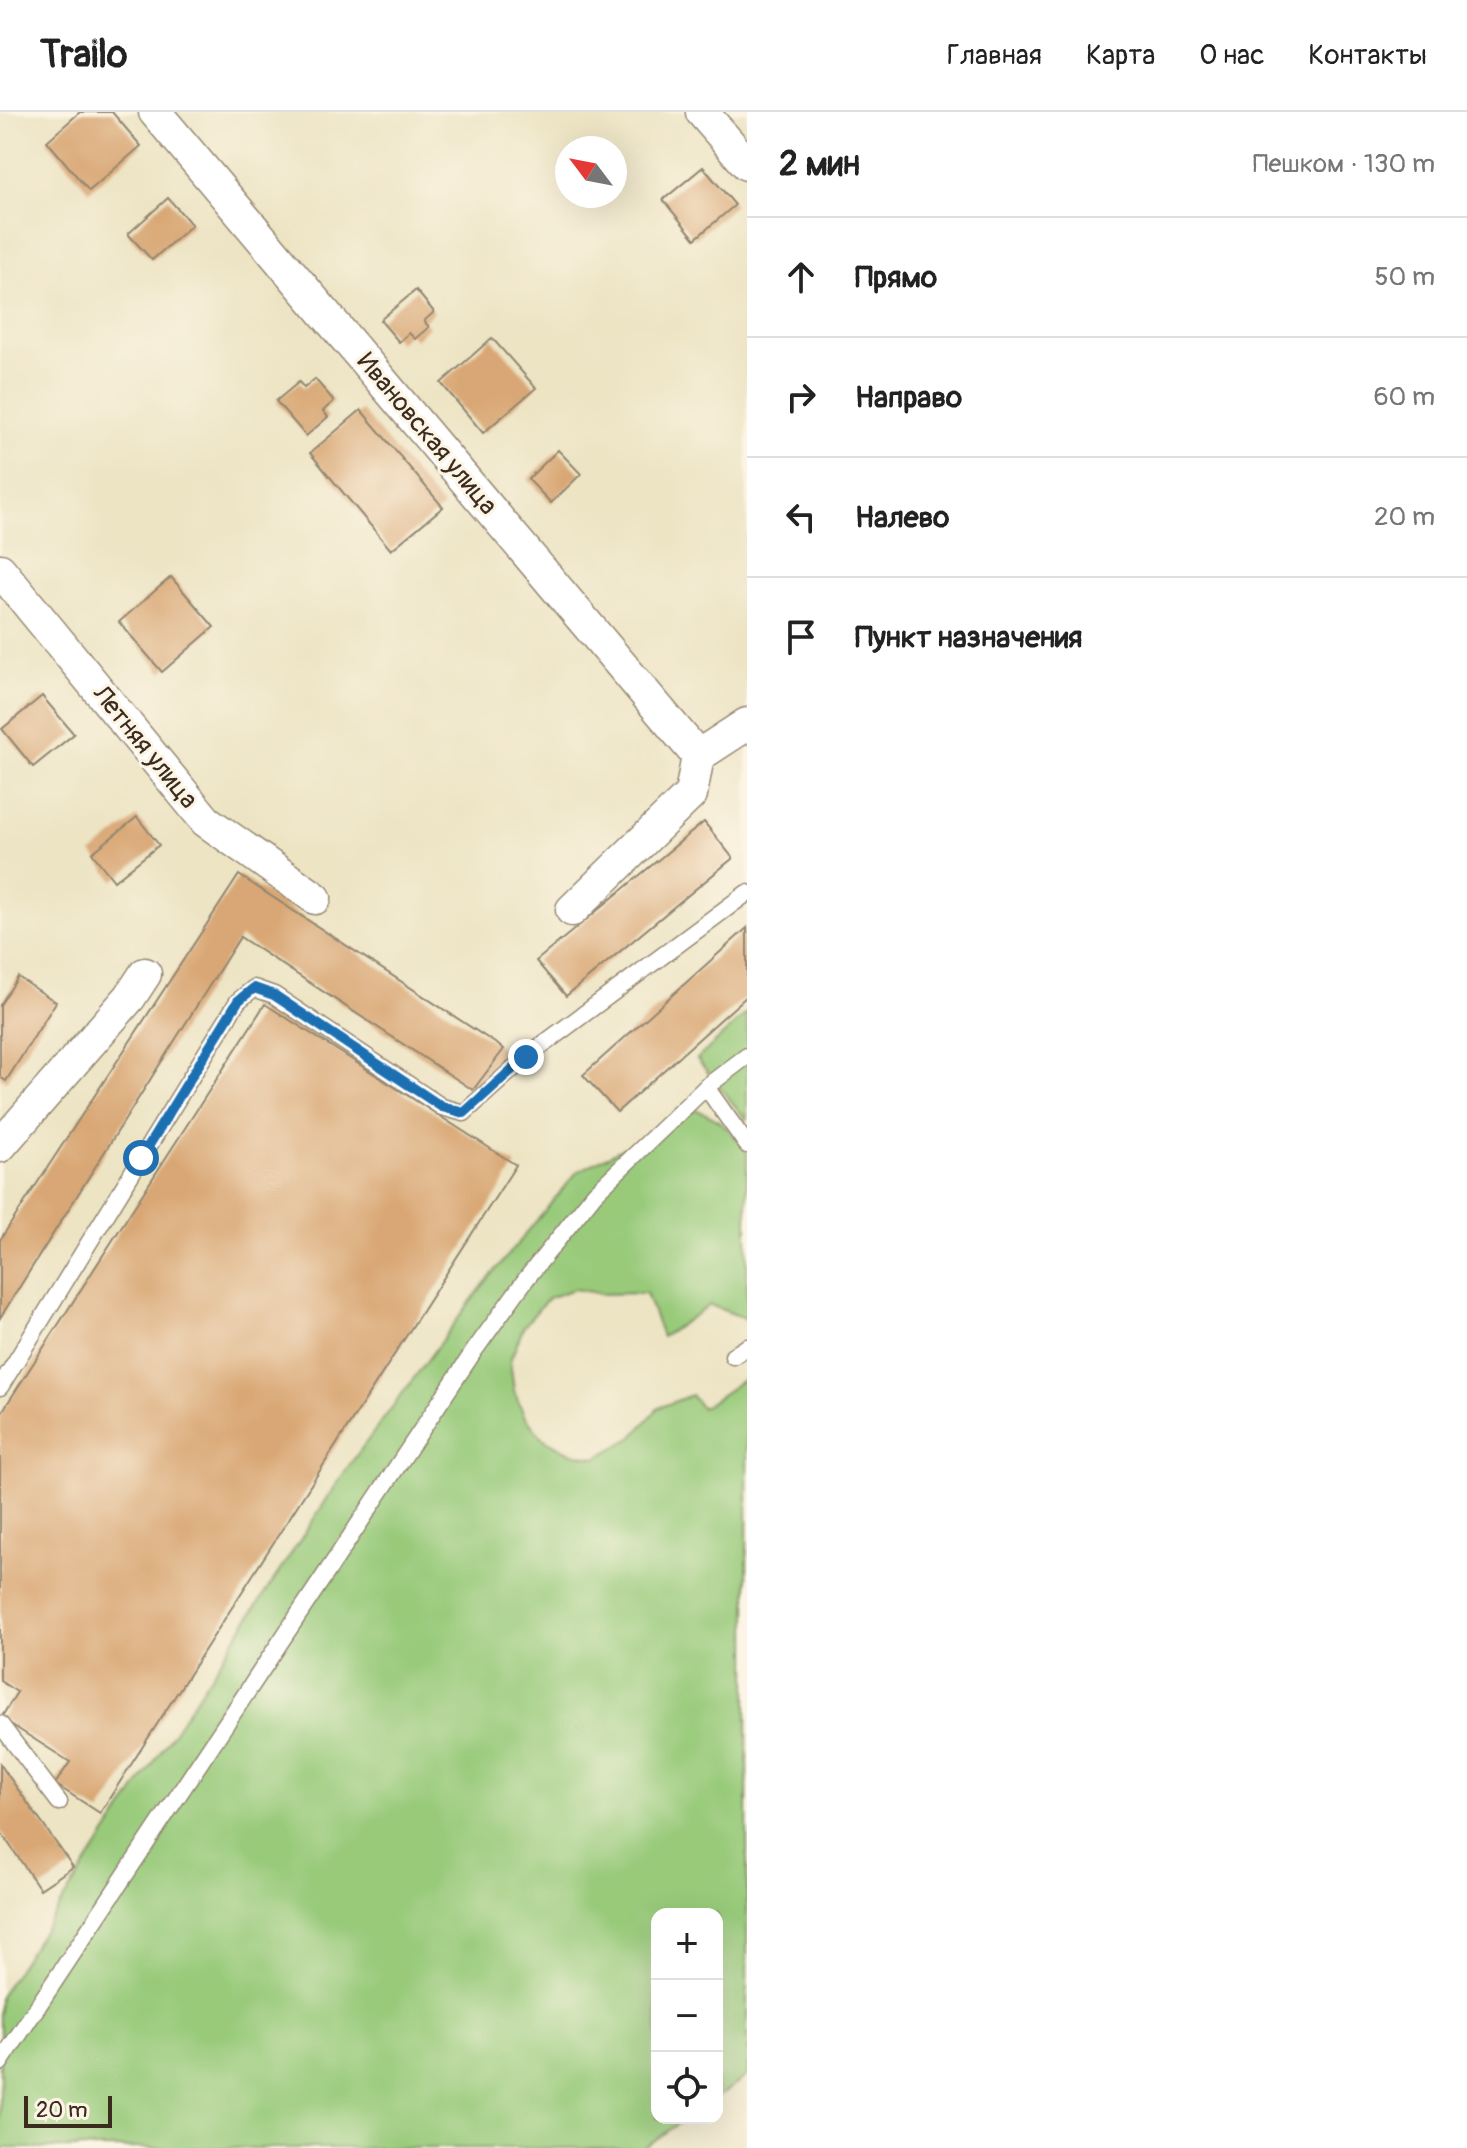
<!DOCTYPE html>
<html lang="ru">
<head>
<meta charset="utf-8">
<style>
  :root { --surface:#fff; --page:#f6f6f6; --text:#222; --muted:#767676; --line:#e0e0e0 }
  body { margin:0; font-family:Pangolin,sans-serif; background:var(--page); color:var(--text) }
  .controls { position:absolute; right:24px; bottom:24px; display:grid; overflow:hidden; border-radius:16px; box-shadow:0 8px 32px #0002 }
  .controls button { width:72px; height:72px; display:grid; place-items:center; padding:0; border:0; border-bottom:2px solid var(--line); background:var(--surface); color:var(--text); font:40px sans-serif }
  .compass { position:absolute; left:555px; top:24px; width:72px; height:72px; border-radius:50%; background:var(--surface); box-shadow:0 8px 32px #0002; rotate:302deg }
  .scale { position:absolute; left:24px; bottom:20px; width:88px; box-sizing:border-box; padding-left:8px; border:4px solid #3b2a1e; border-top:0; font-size:22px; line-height:28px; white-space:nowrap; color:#3b2a1e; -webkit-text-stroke:6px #fcf5e5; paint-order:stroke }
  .stop { position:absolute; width:24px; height:24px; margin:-18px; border:6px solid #1f6fb2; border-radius:50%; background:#fff }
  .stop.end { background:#1f6fb2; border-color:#fff; box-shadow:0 2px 8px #0008 }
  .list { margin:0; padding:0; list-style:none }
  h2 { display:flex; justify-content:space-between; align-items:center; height:104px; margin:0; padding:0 32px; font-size:34px }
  h2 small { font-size:26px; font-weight:400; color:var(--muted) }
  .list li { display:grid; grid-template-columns:52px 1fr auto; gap:24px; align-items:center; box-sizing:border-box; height:120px; padding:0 32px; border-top:2px solid var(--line) }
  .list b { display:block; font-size:30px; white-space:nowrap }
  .list em { font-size:26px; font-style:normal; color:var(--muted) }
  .icon { flex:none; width:44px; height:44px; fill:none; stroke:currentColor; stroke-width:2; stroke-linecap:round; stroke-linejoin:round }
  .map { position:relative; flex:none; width:747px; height:2036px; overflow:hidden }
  header { display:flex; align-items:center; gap:48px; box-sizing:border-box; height:112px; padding:0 40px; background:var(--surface); border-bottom:2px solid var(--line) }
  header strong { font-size:38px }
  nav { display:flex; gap:44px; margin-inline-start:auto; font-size:28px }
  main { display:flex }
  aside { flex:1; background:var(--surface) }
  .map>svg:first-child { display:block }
</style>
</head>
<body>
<header>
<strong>Trailo</strong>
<nav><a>Главная</a><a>Карта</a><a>О нас</a><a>Контакты</a></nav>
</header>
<main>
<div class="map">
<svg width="747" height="2036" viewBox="0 0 747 2036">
  <rect width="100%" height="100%" fill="#fcf5e5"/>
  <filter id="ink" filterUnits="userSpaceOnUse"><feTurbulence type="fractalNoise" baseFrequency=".0125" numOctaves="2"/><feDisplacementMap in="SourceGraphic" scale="16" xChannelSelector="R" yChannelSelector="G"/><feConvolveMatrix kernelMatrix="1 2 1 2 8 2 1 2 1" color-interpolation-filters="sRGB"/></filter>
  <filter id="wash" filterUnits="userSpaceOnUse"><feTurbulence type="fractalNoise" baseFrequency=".006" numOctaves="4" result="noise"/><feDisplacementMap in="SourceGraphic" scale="32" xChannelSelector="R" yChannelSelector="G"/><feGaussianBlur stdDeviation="1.8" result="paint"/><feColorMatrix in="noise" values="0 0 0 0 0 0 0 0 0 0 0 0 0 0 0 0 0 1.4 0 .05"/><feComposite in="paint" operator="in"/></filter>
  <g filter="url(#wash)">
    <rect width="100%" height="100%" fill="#ede4c4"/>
    <g fill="#98ca7a" stroke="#6a7a4c" stroke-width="2">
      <polygon points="747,901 747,1009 697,947"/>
      <path d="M 696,998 C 719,1005 734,1021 747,1041 L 747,1207 L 710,1193 L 662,1225 L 646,1181 L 602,1182 L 574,1177 L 548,1186 L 524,1214 L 510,1249 L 514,1279 L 524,1303 L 542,1326 L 568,1340 L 596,1346 L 633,1325 L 658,1296 L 691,1283 L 702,1296 L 747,1265 L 747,1964 L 717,1985 L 717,1802 L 657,1802 L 657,2006 L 686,2006 L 643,2036 L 0,2036 L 0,1884 L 350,1352 L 480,1177 L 577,1060 Z"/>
    </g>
    <g id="blocks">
      <g fill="#d9a774">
        <polygon points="80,0 112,0 141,34 89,79 47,29"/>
        <polygon points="703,55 735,93 695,127 663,88"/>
        <polygon points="168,86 192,113 152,148 128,122"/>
        <polygon points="416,178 434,200 424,209 429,215 415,227 409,221 399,230 380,208"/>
        <polygon points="492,226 536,276 483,321 441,271"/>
        <polygon points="315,267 334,289 323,299 328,305 306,324 276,289 299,270 304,276"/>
        <polygon points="361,298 443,395 391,438 310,341"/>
        <polygon points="558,338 581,362 551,391 528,367"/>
        <polygon points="171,465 214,515 162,560 119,510"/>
        <polygon points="42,584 74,622 33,655 2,617"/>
        <polygon points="137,705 159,733 114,769 92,741"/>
        <polygon points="704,710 733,746 566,884 536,849"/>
        <polygon points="239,763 504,937 473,978 240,825 0,1206 0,1128"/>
        <polygon points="747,816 747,884 617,1000 583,963"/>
        <polygon points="18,865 56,890 6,969 0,965 0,893"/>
        <polygon points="265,892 516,1053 100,1701 55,1672 70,1650 1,1606 17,1580 0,1569 0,1303"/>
        <polygon points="0,1652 73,1755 40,1777 0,1719"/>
      </g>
    </g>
  </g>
  <g filter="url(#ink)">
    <use href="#blocks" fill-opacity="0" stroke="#948771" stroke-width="2"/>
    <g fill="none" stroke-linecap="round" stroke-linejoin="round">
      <g stroke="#948771" stroke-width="19">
        <g id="service">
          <polyline points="706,975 747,1033"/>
          <polyline points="733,1244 747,1235"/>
          <polyline points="0,1275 238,889 254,876 274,883 442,995 464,1001 526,945 747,781"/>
          <polyline points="0,1612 59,1690"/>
          <polyline points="0,1951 474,1239 526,1167 595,1081 706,975 747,944"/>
        </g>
      </g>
      <g stroke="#948771" stroke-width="35">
        <g id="minor">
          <polyline points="155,0 698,644"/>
          <polyline points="702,0 747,52"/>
          <polyline points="0,458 206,709 315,786"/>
          <polyline points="572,798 691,682 698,644 747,612"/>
          <polyline points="0,1034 130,885 145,862"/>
        </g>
      </g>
      <use href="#service" stroke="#fff" stroke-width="16"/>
      <use href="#minor" stroke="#fff" stroke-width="32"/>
    </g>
  </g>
  <g fill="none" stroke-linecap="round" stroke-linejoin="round" filter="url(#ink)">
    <polyline stroke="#1f6fb2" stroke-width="10" points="141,1046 238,889 254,876 274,883 442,995 464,1001 526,945"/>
  </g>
  <g text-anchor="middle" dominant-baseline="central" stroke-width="6" stroke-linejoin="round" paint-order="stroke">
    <g font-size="26" fill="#3b2a1e" stroke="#fcf5e5">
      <text transform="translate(427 322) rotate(50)">Ивановская улица</text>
      <text transform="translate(145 635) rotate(51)">Летняя улица</text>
    </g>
  </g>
</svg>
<div class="controls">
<button>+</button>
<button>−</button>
<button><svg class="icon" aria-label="locate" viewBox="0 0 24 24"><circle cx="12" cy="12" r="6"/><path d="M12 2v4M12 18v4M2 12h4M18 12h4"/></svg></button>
</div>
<svg class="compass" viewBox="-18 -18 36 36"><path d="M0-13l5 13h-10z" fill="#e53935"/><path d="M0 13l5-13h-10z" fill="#767676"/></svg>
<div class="scale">20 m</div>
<div class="stop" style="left:141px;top:1046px"></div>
<div class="stop end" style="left:526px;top:945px"></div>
</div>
<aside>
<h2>2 мин<small>Пешком · 130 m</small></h2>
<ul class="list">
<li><svg class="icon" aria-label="ahead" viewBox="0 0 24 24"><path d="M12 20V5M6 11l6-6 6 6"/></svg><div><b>Прямо</b></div><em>50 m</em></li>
<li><svg class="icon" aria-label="right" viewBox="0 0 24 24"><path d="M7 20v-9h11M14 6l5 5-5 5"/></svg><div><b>Направо</b></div><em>60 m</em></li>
<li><svg class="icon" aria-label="left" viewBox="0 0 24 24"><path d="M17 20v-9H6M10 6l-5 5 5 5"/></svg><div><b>Налево</b></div><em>20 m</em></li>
<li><svg class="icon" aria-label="arrive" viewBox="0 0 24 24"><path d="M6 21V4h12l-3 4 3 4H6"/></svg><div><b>Пункт назначения</b></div></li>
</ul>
</aside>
</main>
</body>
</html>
